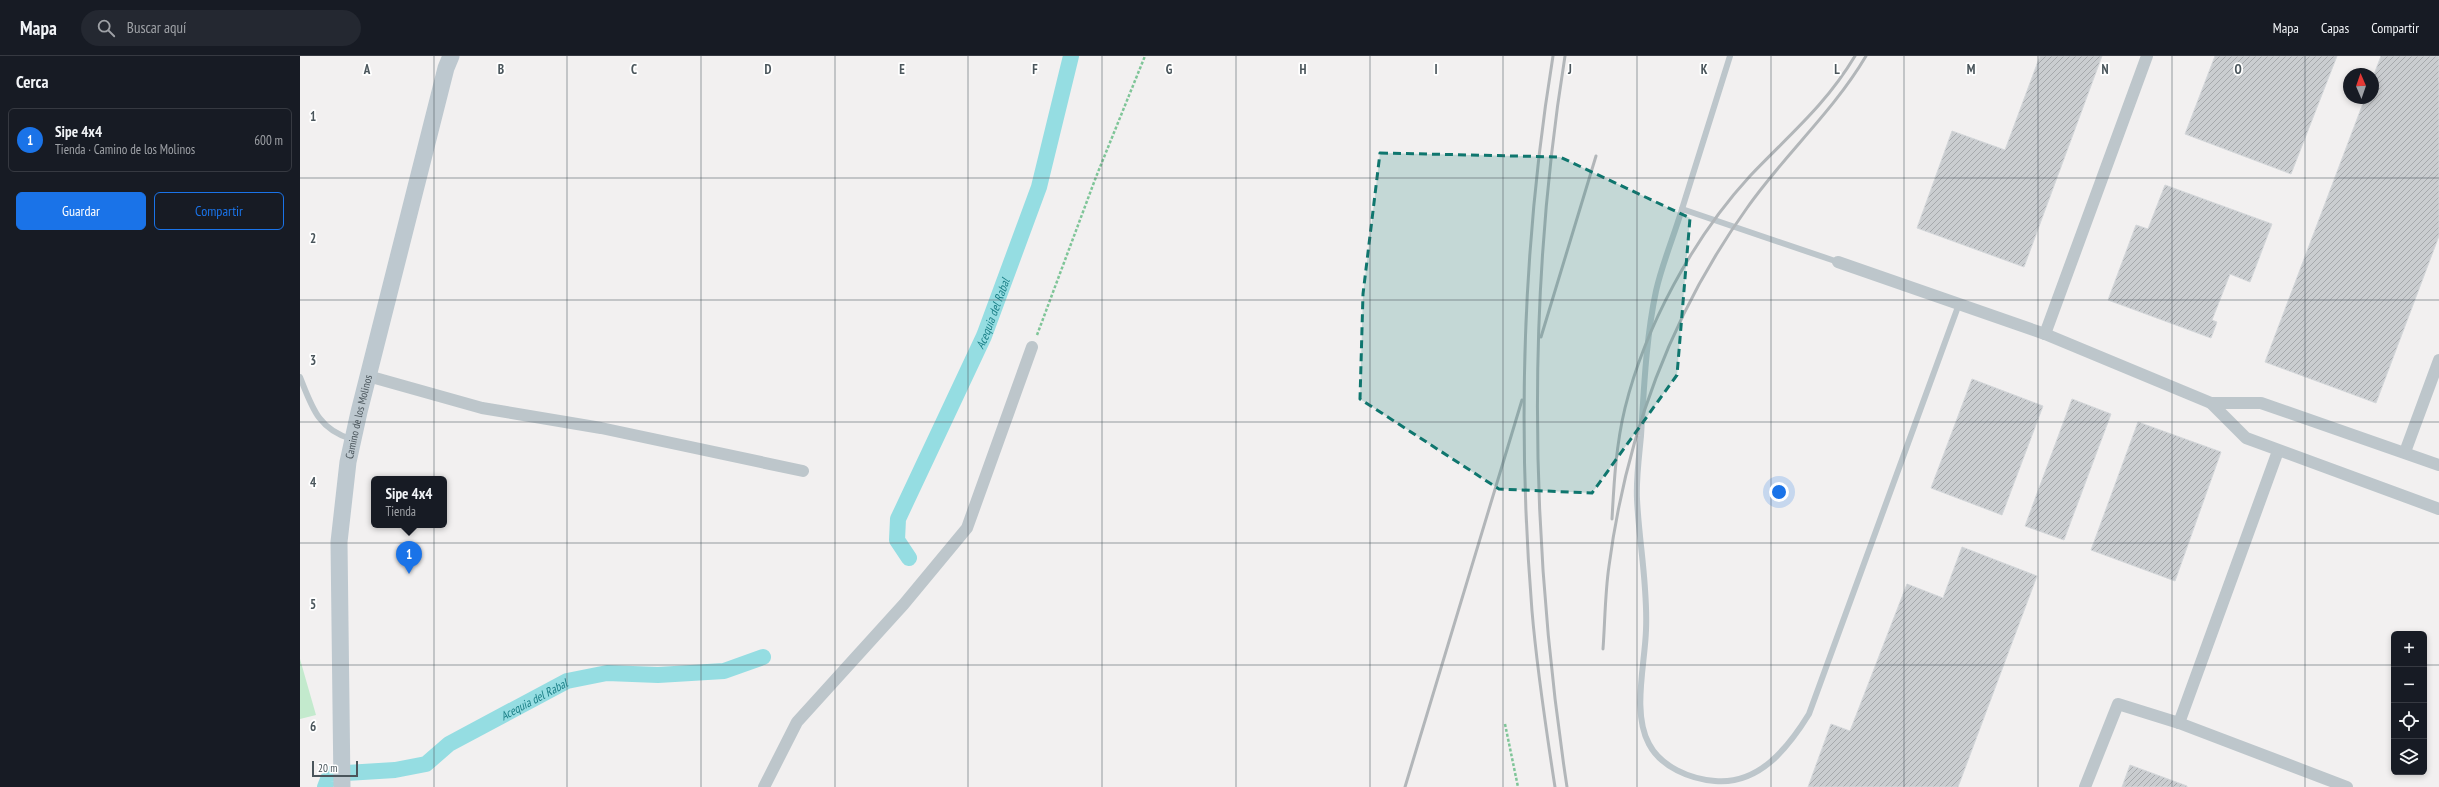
<!DOCTYPE html>
<html lang="es">
<head>
<meta charset="utf-8">
<style>
  :root { --surface:#171b24; --page:#242831; --text:#f1f3f6; --muted:#9ea1a6; --line:#363941; --accent:#1a73e8 }
  body { margin:0; font-family:"PT Sans Narrow",sans-serif; background:var(--page); color:var(--text) }
  .controls { position:absolute; right:12px; bottom:12px; display:grid; overflow:hidden; border-radius:6px; box-shadow:0 2px 6px #0003 }
  .controls button { width:36px; height:36px; display:grid; place-items:center; padding:0; border:0; border-bottom:1px solid var(--line); background:var(--surface); color:var(--text); font:20px sans-serif }
  .compass { position:absolute; left:2043px; top:12px; width:36px; height:36px; border-radius:50%; background:var(--surface); box-shadow:0 2px 6px #0003; rotate:358deg }
  .scale { position:absolute; left:12px; bottom:10px; width:46px; box-sizing:border-box; padding-left:4px; border:2px solid #4a555b; border-top:0; font-size:11px; line-height:14px; white-space:nowrap; color:#4a555b; -webkit-text-stroke:3px #fff; paint-order:stroke }
  .you { position:absolute; left:1479px; top:436px; width:14px; height:14px; margin:-10px; border:3px solid #fff; border-radius:50%; background:#1a73e8; box-shadow:0 0 0 6px #1a73e833 }
  .badge { display:grid; place-items:center; width:26px; height:26px; border-radius:50%; background:var(--accent); color:#fff; font-size:13px; font-weight:700 }
  .pin { position:absolute; translate:-50% -33px; filter:drop-shadow(0 1px 2px #0008) }
  .pin::after { content:''; position:absolute; top:21px; width:14px; height:12px; background:inherit; clip-path:polygon(0 0,100% 0,50% 100%) }
  .popup { position:absolute; left:71px; top:420px; width:76px; height:52px; box-sizing:border-box; display:grid; place-content:center; border-radius:6px; background:var(--surface); filter:drop-shadow(0 1px 3px #0005); font-size:13px; white-space:nowrap; color:var(--muted) }
  .popup b { font-size:15px; color:var(--text) }
  .popup::after { content:''; position:absolute; left:50%; top:100%; margin-left:-8px; border:8px solid transparent; border-top-color:var(--surface) }
  .list { margin:0; padding:0; list-style:none }
  h2 { display:flex; justify-content:space-between; align-items:center; height:52px; margin:0; padding:0 16px; font-size:17px }
  h2 small { font-size:13px; font-weight:400; color:var(--muted) }
  .list li { display:grid; grid-template-columns:26px 1fr auto; gap:12px; align-items:center; box-sizing:border-box; height:64px; margin:0 8px 8px; padding:0 8px; border:1px solid var(--line); border-radius:6px }
  .list b { display:block; font-size:15px; white-space:nowrap }
  .list p { margin:0; font-size:13px; white-space:nowrap; color:var(--muted) }
  .list em { font-size:13px; font-style:normal; color:var(--muted) }
  .actions { display:flex; gap:8px; padding:12px 16px }
  .actions a { flex:1; padding:9px 0; border:1px solid var(--accent); border-radius:6px; text-align:center; font-size:14px; color:var(--accent) }
  .actions .main { background:var(--accent); color:#fff }
  .icon { flex:none; width:22px; height:22px; fill:none; stroke:currentColor; stroke-width:2; stroke-linecap:round; stroke-linejoin:round }
  .map { position:relative; flex:none; width:2139px; height:731px; overflow:hidden }
  header { display:flex; align-items:center; gap:24px; box-sizing:border-box; height:56px; padding:0 20px; background:var(--surface); border-bottom:1px solid var(--line) }
  header strong { font-size:19px }
  nav { display:flex; gap:22px; margin-inline-start:auto; font-size:14px }
  .search { width:280px; height:36px; background:var(--page); display:flex; align-items:center; gap:10px; box-sizing:border-box; padding:0 14px; border-radius:22px; color:var(--muted); font-size:15px }
  main { display:flex }
  aside { flex:1; background:var(--surface) }
  .map>svg:first-child { display:block }
</style>
</head>
<body>
<header>
<strong>Mapa</strong>
<div class="search"><svg class="icon" aria-label="search" viewBox="0 0 24 24"><circle cx="10" cy="10" r="6"/><path d="M15 15l6 6"/></svg>Buscar aquí</div>
<nav><a>Mapa</a><a>Capas</a><a>Compartir</a></nav>
</header>
<main>
<aside>
<h2>Cerca<small></small></h2>
<ul class="list">
<li><span class="badge">1</span><div><b>Sipe 4x4</b><p>Tienda · Camino de los Molinos</p></div><em>600 m</em></li>
</ul>
<div class="actions"><a class="main">Guardar</a><a>Compartir</a></div>
</aside>
<div class="map">
<svg width="2139" height="731" viewBox="0 0 2139 731">
  <defs>
    <pattern id="building-hatch" width="6" height="6" patternUnits="userSpaceOnUse"><rect width="6" height="6" fill="#cacdd0"/><path d="M-1 1l2-2M0 6l6-6M5 7l2-2" fill="none" stroke="#a6a9ac"/></pattern>
  </defs>
  <rect width="100%" height="100%" fill="#f2f0f0"/>
  <polygon fill="#c3eacd" points="0,603 16,659 0,663"/>
  <g fill="none" stroke-linecap="round" stroke-linejoin="round">
    <g stroke="#95dde2" stroke-width="16">
      <path id="s1" d="M 609,502 L 597,484 L 598,463 L 684,280 L 739,131 L 771,0"/>
      <path id="s2" d="M 25,731 L 30,718 L 95,714 L 126,708 L 149,688 L 267,625 L 307,617 L 358,619 L 424,615 L 463,601"/>
    </g>
  </g>
  <g fill="url(#building-hatch)" stroke="#d4d7da">
    <polygon points="1740,0 1802,0 1724,211 1617,172 1652,75 1705,94"/>
    <polygon points="1915,0 2037,0 1991,118 1885,78"/>
    <polygon points="2081,0 2139,0 2139,180 2076,347 1965,306 2065,42 2073,42 2073,21"/>
    <polygon points="1865,129 1972,168 1950,226 1930,218 1912,264 1917,266 1911,282 1808,244 1836,169 1848,173"/>
    <polygon points="1672,323 1743,350 1702,459 1631,432"/>
    <polygon points="1772,343 1811,358 1764,484 1725,470"/>
    <polygon points="1838,366 1921,396 1875,525 1791,494"/>
    <polygon points="1662,491 1737,520 1658,731 1508,731 1531,668 1550,675 1607,528 1643,542"/>
    <polygon points="1830,709 1887,730 1887,731 1822,731"/>
  </g>
  <g fill="none" stroke-linecap="round" stroke-linejoin="round">
    <g stroke="#7fc598" stroke-width="2.5" stroke-dasharray="3 2" stroke-linecap="butt">
      <polyline points="737,279 796,121 845,0"/>
      <polyline points="1205,668 1218,731"/>
    </g>
    <g stroke="#bdc6cb" stroke-width="6">
      <polyline points="1382,153 1430,0"/>
      <path d="M 1538,206 L 1382,153 C 1374,180 1362,208 1356,235 C 1346,282 1344,332 1341,380 C 1339,401 1336,423 1337,443 C 1339,487 1348,530 1346,574 C 1345,608 1332,657 1349,688 C 1361,711 1390,723 1415,725 C 1459,729 1488,692 1509,658 L 1659,248"/>
      <path d="M 0,321 C 12,351 18,373 51,383"/>
    </g>
    <g stroke="#bdc6cb" stroke-width="12">
      <polyline points="1538,206 1745,278 1911,347 1961,347 2139,409"/>
      <polyline points="1745,278 1847,0"/>
      <polyline points="68,320 182,352 301,372 503,415"/>
      <polyline points="1911,347 1946,382 2139,453"/>
      <polyline points="2105,396 2139,304"/>
      <polyline points="1879,667 1978,395"/>
      <polyline points="464,731 497,666 604,548 667,472 732,291"/>
      <polyline points="1785,731 1818,648 1879,667 2047,731"/>
    </g>
    <path stroke="#bdc8cf" stroke-width="17" id="s3" d="M 42,731 L 39,486 L 48,406 L 59,356 L 146,12 L 151,0"/>
    <g stroke="#b2b6b9" stroke-width="3">
      <path d="M 1253,0 C 1223,184 1217,370 1232,555 C 1237,614 1246,673 1255,731"/>
      <path d="M 1265,0 C 1226,243 1230,488 1267,731"/>
      <polyline points="1241,281 1296,100"/>
      <path d="M 1312,463 C 1314,426 1316,389 1325,352 C 1345,271 1393,182 1450,120 C 1489,79 1525,50 1555,0"/>
      <path d="M 1303,593 C 1305,566 1305,537 1309,510 C 1326,381 1371,258 1447,152 C 1484,99 1533,56 1566,0"/>
      <polyline points="1105,731 1222,344"/>
    </g>
  </g>
  <path fill="#0f766e" fill-opacity="0.2" stroke="#0f766e" stroke-width="3" stroke-dasharray="8 5" stroke-linejoin="round" d="M 1080,97 L 1260,101 L 1390,162 L 1377,319 L 1292,437 L 1199,433 L 1060,343 L 1063,238 Z"/>
  <path fill="none" stroke="#4a555b" stroke-width="1" stroke-opacity="0.55" d="M 134,0 L 134,731M 267,0 L 267,731M 401,0 L 401,731M 535,0 L 535,731M 668,0 L 668,731M 802,0 L 802,731M 936,0 L 936,731M 1070,0 L 1070,731M 1203,0 L 1203,731M 1337,0 L 1337,731M 1471,0 L 1471,731M 1604,0 L 1604,731M 1738,0 L 1738,731M 1872,0 L 1872,731M 2005,0 L 2005,731M 0,122 L 2139,122M 0,244 L 2139,244M 0,366 L 2139,366M 0,487 L 2139,487M 0,609 L 2094,609M 2124,609 L 2139,609"/>
  <g text-anchor="middle" dominant-baseline="central" stroke-width="3.5" stroke-linejoin="round" paint-order="stroke">
    <g font-size="11" fill="#4a555b" stroke="#fff">
      <text stroke="none"><textPath href="#s3" startOffset="372">Camino de los Molinos</textPath></text>
    </g>
    <g font-size="12" font-style="italic" fill="#1a7f86" stroke="#fff">
      <text stroke="none"><textPath href="#s1" startOffset="269">Acequia del Rabal</textPath></text>
      <text stroke="none"><textPath href="#s2" startOffset="237">Acequia del Rabal</textPath></text>
    </g>
  </g>
  <g font-size="13" text-anchor="middle" font-weight="bold" fill="#4a555b" stroke="#fff" stroke-width="3.5" stroke-linejoin="round" paint-order="stroke">
    <text x="67" y="18">A</text>
    <text x="201" y="18">B</text>
    <text x="334" y="18">C</text>
    <text x="468" y="18">D</text>
    <text x="602" y="18">E</text>
    <text x="735" y="18">F</text>
    <text x="869" y="18">G</text>
    <text x="1003" y="18">H</text>
    <text x="1136" y="18">I</text>
    <text x="1270" y="18">J</text>
    <text x="1404" y="18">K</text>
    <text x="1537" y="18">L</text>
    <text x="1671" y="18">M</text>
    <text x="1805" y="18">N</text>
    <text x="1938" y="18">O</text>
    <text x="13" y="65">1</text>
    <text x="13" y="187">2</text>
    <text x="13" y="309">3</text>
    <text x="13" y="431">4</text>
    <text x="13" y="553">5</text>
    <text x="13" y="675">6</text>
  </g>
</svg>
<div class="controls">
<button>+</button>
<button>−</button>
<button><svg class="icon" aria-label="locate" viewBox="0 0 24 24"><circle cx="12" cy="12" r="6"/><path d="M12 2v4M12 18v4M2 12h4M18 12h4"/></svg></button>
<button><svg class="icon" aria-label="layers" viewBox="0 0 24 24"><path d="M12 4l9 5-9 5-9-5zM3 14l9 5 9-5"/></svg></button>
</div>
<svg class="compass" viewBox="-18 -18 36 36"><path d="M0-13l5 13h-10z" fill="#e53935"/><path d="M0 13l5-13h-10z" fill="#9ea1a6"/></svg>
<div class="scale">20 m</div>
<div class="you"></div>
<div class="pin badge" style="left:109px;top:518px">1</div>
<div class="popup"><b>Sipe 4x4</b>Tienda</div>
</div>
</main>
</body>
</html>
